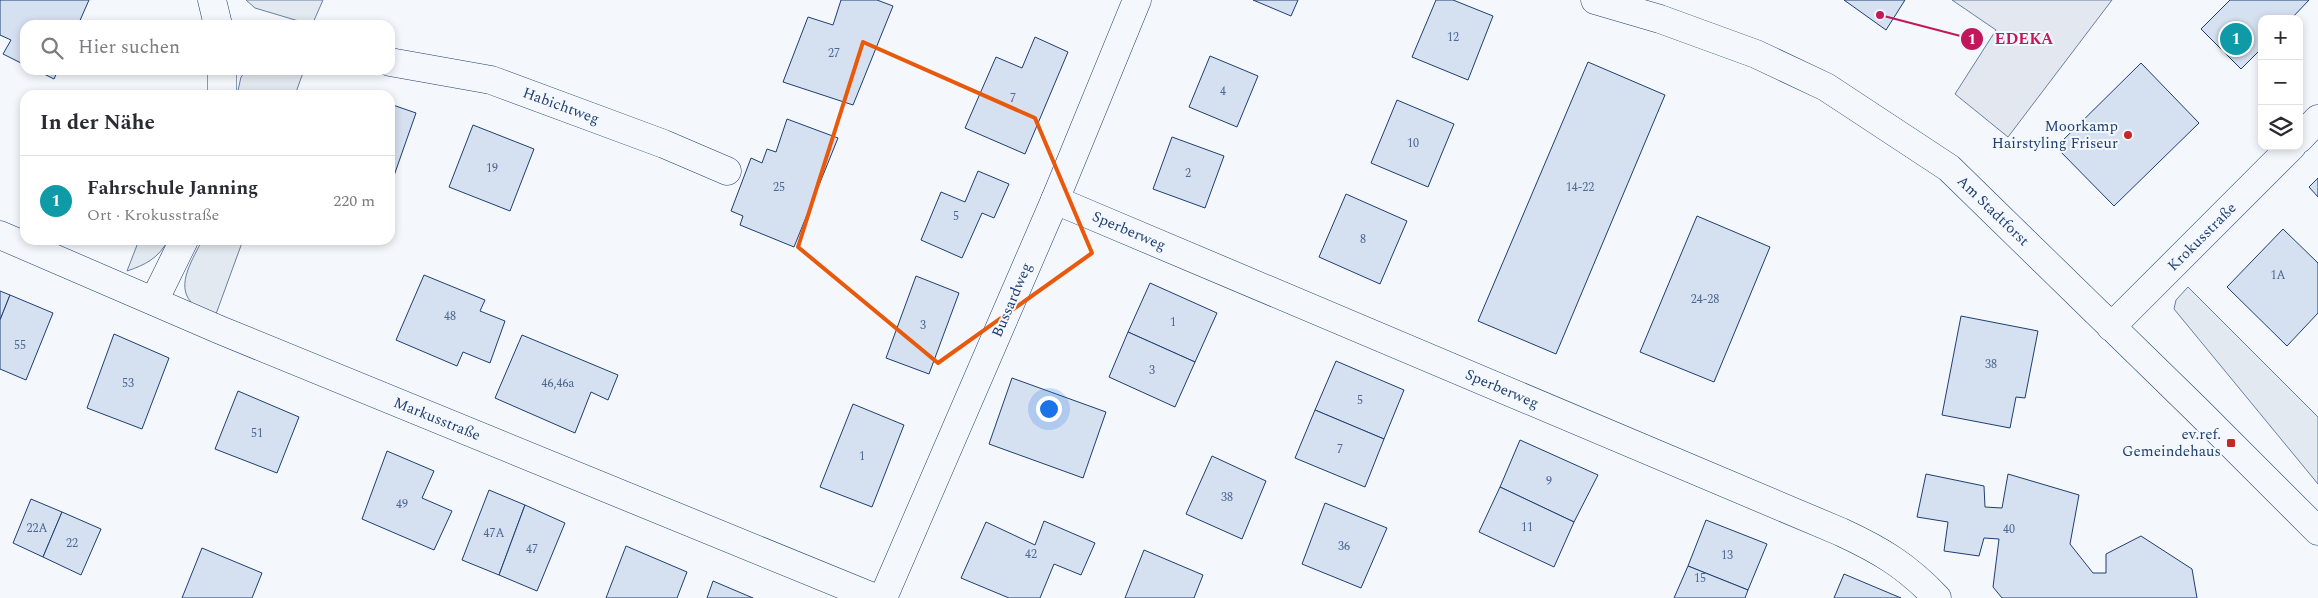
<!DOCTYPE html>
<html lang="de">
<head>
<meta charset="utf-8">
<style>
  :root { --surface:#fff; --page:#f2f2f3; --text:#2b2b33; --muted:#7c7c81; --line:#e1e1e2; --accent:#7c3aed }
  body { margin:0; font-family:Spectral,serif; background:var(--page); color:var(--text) }
  .controls { position:absolute; right:15px; top:15px; display:grid; overflow:hidden; border-radius:10px; box-shadow:0 2px 8px #0003 }
  .controls button { width:45px; height:45px; display:grid; place-items:center; padding:0; border:0; border-bottom:1px solid var(--line); background:var(--surface); color:var(--text); font:25px sans-serif }
  .you { position:absolute; left:1048px; top:408px; width:18px; height:18px; margin:-12px; border:4px solid #fff; border-radius:50%; background:#1a73e8; box-shadow:0 0 0 8px #1a73e833 }
  .badge { display:grid; place-items:center; width:32px; height:32px; border-radius:50%; background:var(--accent); color:#fff; font-size:16px; font-weight:700 }
  .pin { position:absolute; translate:-50% -50%; border:2px solid #fff; box-shadow:0 1px 5px #0006 }
  .list { margin:0; padding:0; list-style:none }
  h2 { display:flex; justify-content:space-between; align-items:center; height:65px; margin:0; padding:0 20px; font-size:21px }
  h2 small { font-size:16px; font-weight:400; color:var(--muted) }
  .list li { display:grid; grid-template-columns:32px 1fr auto; gap:15px; align-items:center; box-sizing:border-box; height:90px; padding:0 20px; border-top:1px solid var(--line) }
  .list b { display:block; font-size:19px; white-space:nowrap }
  .list p { margin:0; font-size:16px; white-space:nowrap; color:var(--muted) }
  .list em { font-size:16px; font-style:normal; color:var(--muted) }
  .icon { flex:none; width:28px; height:28px; fill:none; stroke:currentColor; stroke-width:2; stroke-linecap:round; stroke-linejoin:round }
  .map { position:relative; flex:none; width:2318px; height:598px; overflow:hidden }
  .search { position:absolute; background:var(--surface); box-shadow:0 2px 8px #0003; left:20px; top:20px; width:375px; height:55px; display:flex; align-items:center; gap:12px; box-sizing:border-box; padding:0 18px; border-radius:15px; color:var(--muted); font-size:19px }
  .panel { position:absolute; background:var(--surface); box-shadow:0 2px 8px #0003; left:20px; top:90px; width:375px; height:155px; border-radius:15px }
  .map>svg:first-child { display:block }
</style>
</head>
<body>
<div class="map">
<svg width="2318" height="598" viewBox="0 0 2318 598">
  <rect width="100%" height="100%" fill="#f4f7fb"/>
  <g fill="#e3e9f0" stroke="#687fa3">
    <polygon points="246,0 323,0 312,25 255,8"/>
    <polygon points="247,70 304,70 295,95 237,95 241,77"/>
    <path d="M 139,240 L 168,240 C 159,258 145,265 127,271 Z"/>
    <path d="M 202,240 L 243,240 L 216,314 C 209,311 196,308 191,302 C 175,284 194,258 202,240 Z"/>
    <polygon points="2188,287 2318,417 2318,484 2174,309 2176,300"/>
  </g>
  <polygon fill="#e3e8f0" stroke="#687fa3" points="1952,0 2112,0 2008,137 1955,94 1996,30"/>
  <g fill="#d5e0f0" stroke="#1d3f73">
    <polygon points="0,0 89,0 78,25 25,25 25,65 3,54 11,40 0,35"/>
    <polygon points="841,0 877,0 893,6 853,105 783,82 808,17 833,25"/>
    <polygon points="1253,0 1298,0 1291,16"/>
    <polygon points="1436,0 1453,0 1493,16 1468,80 1412,57"/>
    <polygon points="1844,0 1905,0 1886,30"/>
    <polygon points="2230,0 2309,0 2291,19 2262,19 2262,48 2241,69 2201,29"/>
    <polygon points="1035,37 1068,52 1025,154 965,128 996,57 1022,68"/>
    <polygon points="1210,56 1258,76 1237,127 1189,107"/>
    <polygon points="1588,62 1665,95 1556,354 1478,321"/>
    <polygon points="2141,63 2199,123 2114,206 2056,147"/>
    <polygon points="36,70 58,70 54,79"/>
    <polygon points="1397,100 1454,124 1428,187 1371,163"/>
    <polygon points="390,104 416,113 390,187"/>
    <polygon points="787,119 838,138 794,247 740,225 743,216 731,211 751,158 762,163 767,149 776,152"/>
    <polygon points="473,125 534,149 510,211 449,187"/>
    <polygon points="1172,137 1224,156 1205,208 1153,189"/>
    <polygon points="978,171 1009,184 994,218 982,213 962,258 921,240 941,192 965,202"/>
    <polygon points="2318,178 2318,197 2309,187"/>
    <polygon points="1346,194 1407,221 1380,284 1319,257"/>
    <polygon points="1697,216 1770,247 1714,382 1640,352"/>
    <polygon points="2283,229 2318,263 2318,313 2287,346 2227,287"/>
    <polygon points="424,275 485,300 480,311 505,321 490,363 463,352 457,366 396,340"/>
    <polygon points="916,276 959,293 929,374 886,358"/>
    <polygon points="1150,283 1217,313 1195,362 1128,332"/>
    <polygon points="0,291 10,295 0,320"/>
    <polygon points="10,295 53,313 26,380 0,369 0,320"/>
    <polygon points="1961,316 2038,331 2025,398 2016,397 2010,428 1942,415"/>
    <polygon points="1128,332 1195,362 1175,407 1109,377"/>
    <polygon points="114,334 169,358 142,429 87,408"/>
    <polygon points="522,335 618,375 608,400 591,392 575,433 495,398"/>
    <polygon points="1336,361 1404,390 1384,439 1315,410"/>
    <polygon points="1012,378 1106,412 1083,478 989,444"/>
    <polygon points="238,391 299,417 277,473 215,449"/>
    <polygon points="853,404 904,425 872,507 820,487"/>
    <polygon points="1315,410 1384,439 1365,487 1295,458"/>
    <polygon points="1520,440 1598,475 1574,522 1500,487"/>
    <polygon points="387,451 434,471 422,498 452,511 434,550 362,519"/>
    <polygon points="1212,456 1266,481 1242,539 1186,514"/>
    <polygon points="1926,474 1984,486 1985,507 2002,508 2008,474 2079,495 2070,544 2093,573 2106,573 2106,554 2141,536 2192,569 2197,598 2002,598 1993,587 1999,539 1984,538 1979,556 1944,551 1948,522 1917,517"/>
    <polygon points="1500,487 1574,522 1554,567 1479,532"/>
    <polygon points="489,490 525,505 499,575 462,560"/>
    <polygon points="31,499 62,512 43,557 13,543"/>
    <polygon points="1325,503 1387,528 1361,588 1302,564"/>
    <polygon points="525,505 565,523 537,591 499,575"/>
    <polygon points="62,512 101,529 81,575 43,557"/>
    <polygon points="1706,520 1767,544 1748,590 1688,566"/>
    <polygon points="1044,521 1095,543 1081,575 1054,564 1040,598 1009,598 961,578 986,522 1035,545"/>
    <polygon points="626,546 687,572 677,598 606,598"/>
    <polygon points="202,548 262,573 252,598 182,598"/>
    <polygon points="1144,550 1203,575 1194,598 1125,598"/>
    <polygon points="1688,566 1748,590 1745,598 1674,598"/>
    <polygon points="1844,574 1901,598 1834,598"/>
    <polygon points="713,581 753,598 707,598"/>
  </g>
  <g fill="none" stroke-linecap="round" stroke-linejoin="round">
    <g stroke="#1d3f73" stroke-width="29">
      <g id="minor">
        <polyline points="212,0 218,25"/>
        <polyline points="1595,0 1660,19 1756,54 1826,87 1949,168 2196,409 2318,531"/>
        <polyline points="390,62 491,80 664,144 727,171"/>
        <polyline points="222,70 222,95"/>
        <polyline points="2299,139 2318,119"/>
        <path d="M 1055,200 L 1841,532 C 1880,550 1907,566 1937,598"/>
        <polyline points="0,235 220,330 875,598"/>
        <polyline points="154,301 184,240"/>
        <polyline points="2111,327 2292,146"/>
        <polyline points="883,598 1055,200 1137,0"/>
      </g>
    </g>
    <use href="#minor" stroke="#f4f7fb" stroke-width="28"/>
  </g>
  <path fill="none" stroke="#e8590c" stroke-width="4" stroke-linejoin="round" d="M 863,42 L 1035,118 L 1092,253 L 938,363 L 798,247 Z"/>
  <g fill="#c62828" stroke="#f4f7fb" stroke-width="2">
    <circle cx="2128" cy="135" r="5"/>
    <rect x="2226" y="438" width="10" height="10" rx="2.5"/>
  </g>
  <g text-anchor="middle" dominant-baseline="central" stroke-width="4" stroke-linejoin="round" paint-order="stroke">
    <g font-size="12" fill="#4b6792">
      <text x="1453" y="37">12</text>
      <text x="834" y="53">27</text>
      <text x="1223" y="91">4</text>
      <text x="1013" y="98">7</text>
      <text x="1413" y="143">10</text>
      <text x="492" y="168">19</text>
      <text x="1188" y="173">2</text>
      <text x="779" y="187">25</text>
      <text x="1580" y="187">14-22</text>
      <text x="956" y="216">5</text>
      <text x="1363" y="239">8</text>
      <text x="2278" y="275">1A</text>
      <text x="1705" y="299">24-28</text>
      <text x="450" y="316">48</text>
      <text x="1173" y="322">1</text>
      <text x="923" y="325">3</text>
      <text x="20" y="345">55</text>
      <text x="1991" y="364">38</text>
      <text x="1152" y="370">3</text>
      <text x="128" y="383">53</text>
      <text x="558" y="383">46,46a</text>
      <text x="1360" y="400">5</text>
      <text x="257" y="433">51</text>
      <text x="1340" y="449">7</text>
      <text x="862" y="456">1</text>
      <text x="1549" y="481">9</text>
      <text x="1227" y="497">38</text>
      <text x="402" y="504">49</text>
      <text x="1527" y="527">11</text>
      <text x="37" y="528">22A</text>
      <text x="2009" y="529">40</text>
      <text x="494" y="533">47A</text>
      <text x="72" y="543">22</text>
      <text x="1344" y="546">36</text>
      <text x="532" y="549">47</text>
      <text x="1031" y="554">42</text>
      <text x="1727" y="555">13</text>
      <text x="1700" y="578">15</text>
    </g>
    <g font-size="15" fill="#1d3f73" stroke="#f4f7fb">
      <text transform="translate(561 106) rotate(20)">Habichtweg</text>
      <text transform="translate(1993 211) rotate(44)">Am Stadtforst</text>
      <text transform="translate(1129 231) rotate(23)">Sperberweg</text>
      <text transform="translate(2202 237) rotate(-45)">Krokusstraße</text>
      <text transform="translate(1012 300) rotate(-67)">Bussardweg</text>
      <text transform="translate(1502 389) rotate(23)">Sperberweg</text>
      <text transform="translate(437 419) rotate(22)">Markusstraße</text>
    </g>
    <g font-size="15" fill="#1d3f73" stroke="#f4f7fb" text-anchor="end">
      <text x="2118" y="126">Moorkamp<tspan x="2118" dy="17">Hairstyling Friseur</tspan></text>
      <text x="2221" y="434">ev.ref.<tspan x="2221" dy="17">Gemeindehaus</tspan></text>
    </g>
  </g>
  <path fill="none" stroke="#c2185b" stroke-width="2" d="M1880 15L1972 39"/>
  <g fill="#c2185b" stroke="#f4f7fb" stroke-width="2">
    <circle cx="1880" cy="15" r="5"/>
    <circle cx="1972" cy="39" r="12"/>
  </g>
  <g font-size="15" text-anchor="middle" font-weight="bold" fill="#fff">
    <text x="1972" y="44">1</text>
  </g>
  <g font-size="16" text-anchor="middle" font-weight="bold" fill="#c2185b" stroke="#f4f7fb" stroke-width="4" stroke-linejoin="round" paint-order="stroke">
    <text x="2024" y="44">EDEKA</text>
  </g>
</svg>
<div class="controls">
<button>+</button>
<button>−</button>
<button><svg class="icon" aria-label="layers" viewBox="0 0 24 24"><path d="M12 4l9 5-9 5-9-5zM3 14l9 5 9-5"/></svg></button>
</div>
<div class="you"></div>
<div class="pin badge" style="left:2236px;top:39px;background:#0f9aa8">1</div>
<div class="search"><svg class="icon" aria-label="search" viewBox="0 0 24 24"><circle cx="10" cy="10" r="6"/><path d="M15 15l6 6"/></svg>Hier suchen</div>
<section class="panel">
<h2>In der Nähe<small></small></h2>
<ul class="list">
<li><span class="badge" style="background:#0f9aa8">1</span><div><b>Fahrschule Janning</b><p>Ort · Krokusstraße</p></div><em>220 m</em></li>
</ul>
</section>
</div>
</body>
</html>
